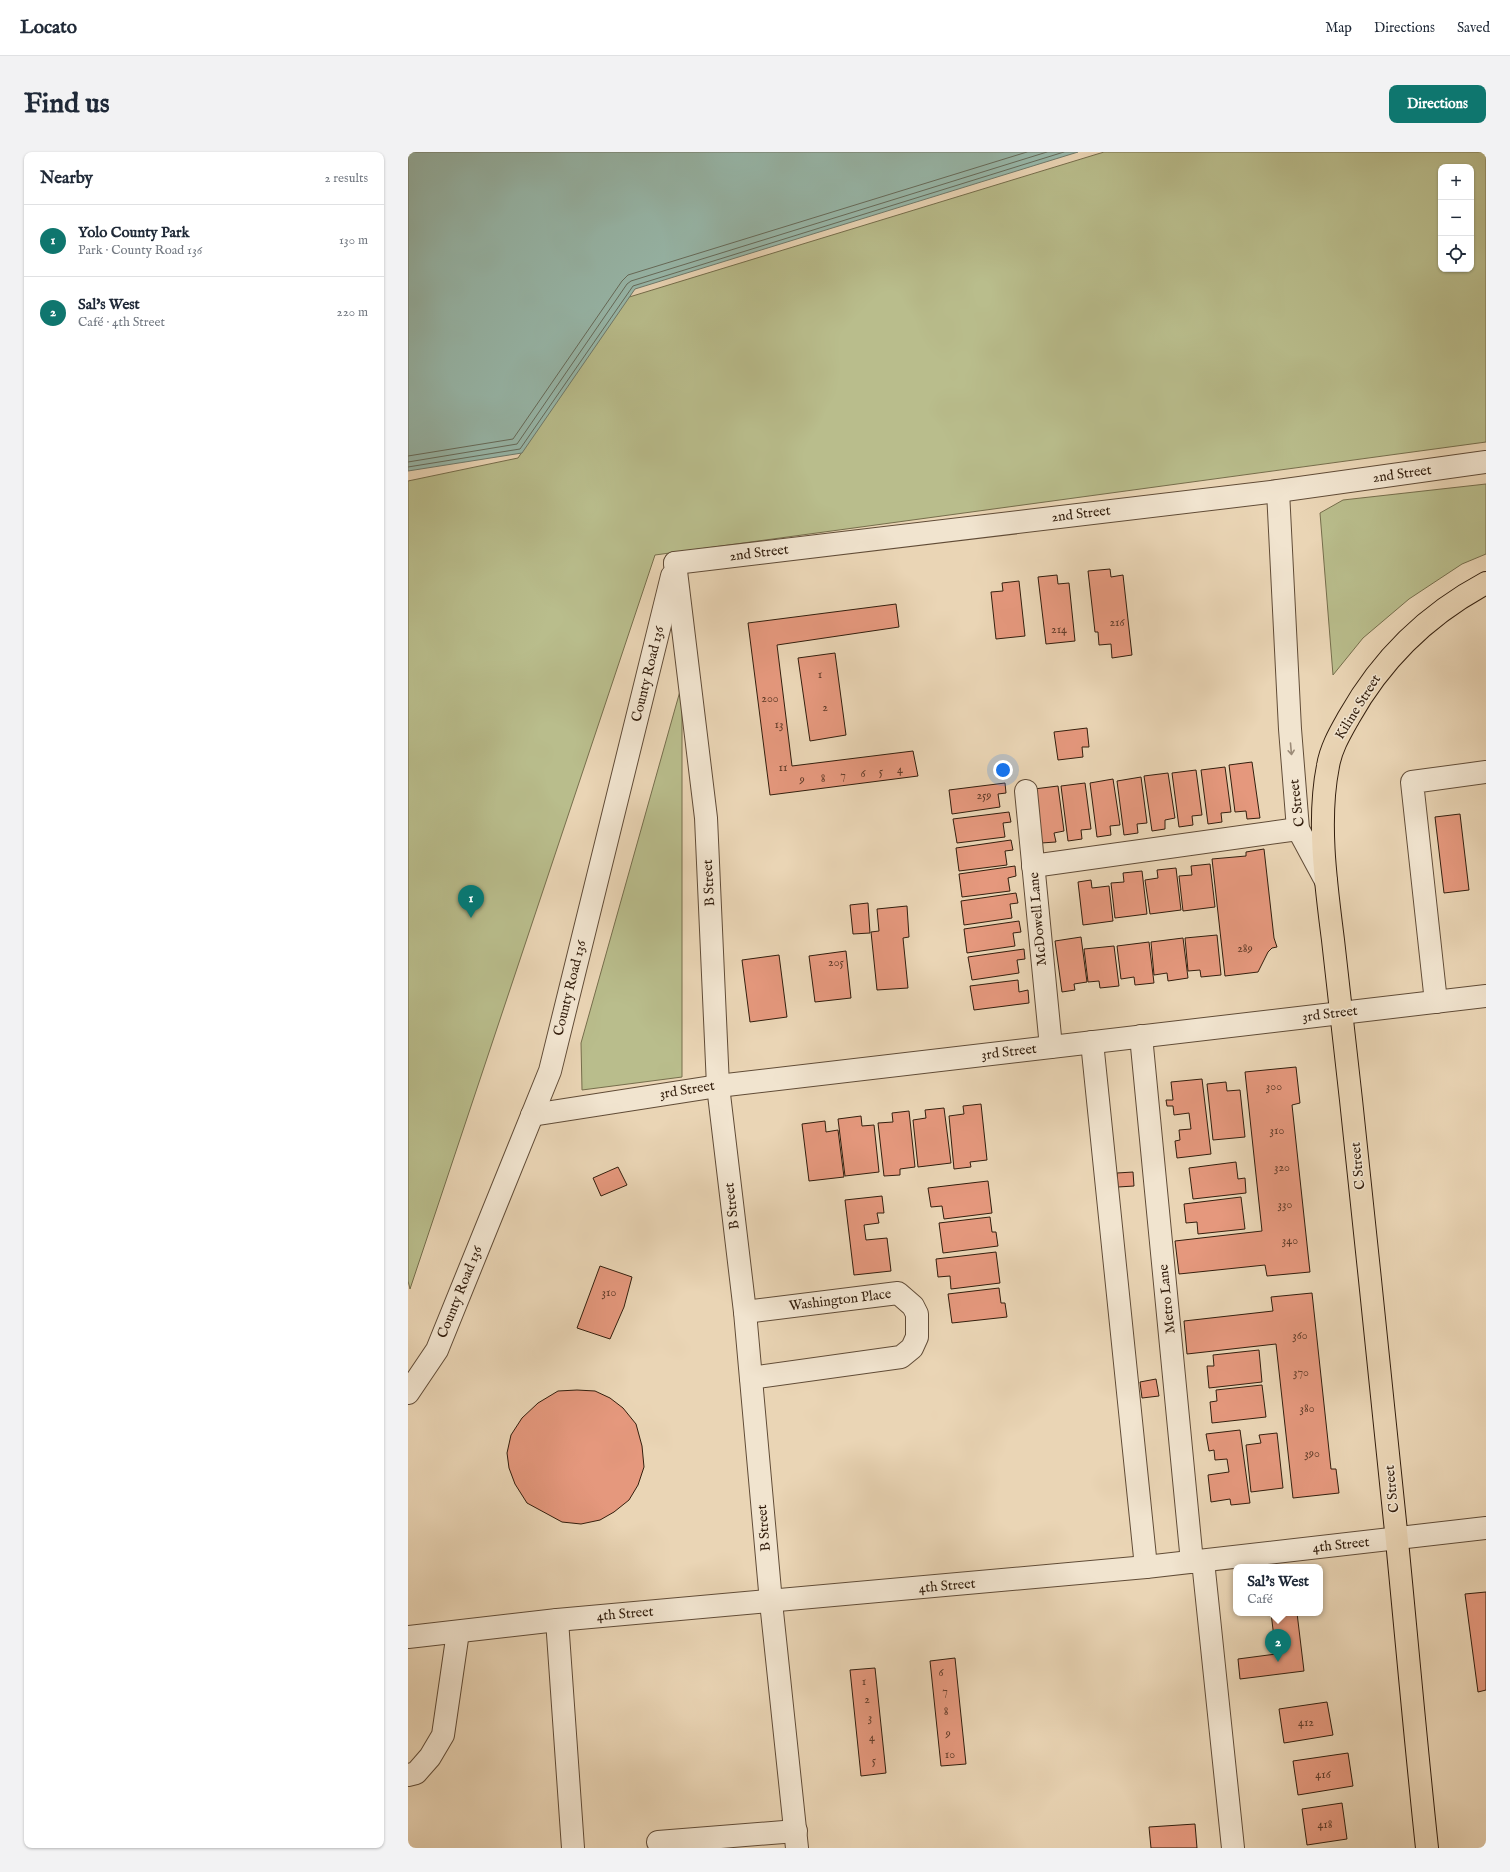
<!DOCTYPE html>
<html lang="en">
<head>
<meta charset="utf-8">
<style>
  :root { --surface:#fff; --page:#f2f2f3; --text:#1f2937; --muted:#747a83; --line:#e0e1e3; --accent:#0f766e }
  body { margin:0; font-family:"IM FELL English",serif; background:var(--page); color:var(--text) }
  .controls { position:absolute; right:12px; top:12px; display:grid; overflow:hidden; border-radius:8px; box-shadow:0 1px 3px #0004 }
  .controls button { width:36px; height:36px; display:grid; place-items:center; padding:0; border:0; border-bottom:1px solid var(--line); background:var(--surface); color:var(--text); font:20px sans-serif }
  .you { position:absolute; left:595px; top:618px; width:14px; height:14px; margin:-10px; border:3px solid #fff; border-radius:50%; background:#1a73e8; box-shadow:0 0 0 6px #1a73e833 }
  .badge { display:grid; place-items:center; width:26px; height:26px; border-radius:50%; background:var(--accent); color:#fff; font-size:13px; font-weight:700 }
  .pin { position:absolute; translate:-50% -33px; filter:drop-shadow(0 1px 2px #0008) }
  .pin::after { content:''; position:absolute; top:21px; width:14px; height:12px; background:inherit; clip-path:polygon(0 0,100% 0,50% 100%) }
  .popup { position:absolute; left:825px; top:1412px; width:90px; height:52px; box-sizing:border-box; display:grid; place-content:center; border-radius:8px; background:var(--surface); filter:drop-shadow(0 1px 3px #0005); font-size:13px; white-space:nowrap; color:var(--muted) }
  .popup b { font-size:15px; color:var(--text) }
  .popup::after { content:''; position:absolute; left:50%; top:100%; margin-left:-8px; border:8px solid transparent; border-top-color:var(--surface) }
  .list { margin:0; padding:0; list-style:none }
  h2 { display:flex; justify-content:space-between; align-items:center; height:52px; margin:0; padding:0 16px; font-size:17px }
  h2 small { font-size:13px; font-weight:400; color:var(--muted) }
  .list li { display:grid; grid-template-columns:26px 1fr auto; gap:12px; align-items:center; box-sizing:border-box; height:72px; padding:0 16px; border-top:1px solid var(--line) }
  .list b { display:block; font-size:15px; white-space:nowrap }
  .list p { margin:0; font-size:13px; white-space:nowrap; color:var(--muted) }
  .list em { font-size:13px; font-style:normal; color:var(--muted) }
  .icon { flex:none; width:22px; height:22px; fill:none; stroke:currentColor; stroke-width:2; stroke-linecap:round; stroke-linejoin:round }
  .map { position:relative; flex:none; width:1078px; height:1696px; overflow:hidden; border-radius:8px }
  header { display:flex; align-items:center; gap:24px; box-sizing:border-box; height:56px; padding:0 20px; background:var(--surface); border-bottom:1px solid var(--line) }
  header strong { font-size:19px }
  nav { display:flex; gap:22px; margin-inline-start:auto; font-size:14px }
  .intro { display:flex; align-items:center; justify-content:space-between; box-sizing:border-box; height:96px; padding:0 24px }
  h1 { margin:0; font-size:28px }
  .button { padding:10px 18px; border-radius:8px; background:var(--accent); color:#fff; font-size:14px; font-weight:700 }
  main { display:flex; gap:24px; padding:0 24px }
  aside { flex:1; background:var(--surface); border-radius:8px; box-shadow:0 1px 3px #0004 }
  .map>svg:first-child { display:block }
</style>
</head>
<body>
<header>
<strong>Locato</strong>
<nav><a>Map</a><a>Directions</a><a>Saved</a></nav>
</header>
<div class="intro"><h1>Find us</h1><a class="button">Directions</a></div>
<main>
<aside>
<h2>Nearby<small>2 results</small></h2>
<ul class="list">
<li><span class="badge">1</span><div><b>Yolo County Park</b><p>Park · County Road 136</p></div><em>130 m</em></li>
<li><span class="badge">2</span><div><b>Sal's West</b><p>Café · 4th Street</p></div><em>220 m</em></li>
</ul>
</aside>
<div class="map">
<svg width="1078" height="1696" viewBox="0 0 1078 1696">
  <rect width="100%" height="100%" fill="#ead5b5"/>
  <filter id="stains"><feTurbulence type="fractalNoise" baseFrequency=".005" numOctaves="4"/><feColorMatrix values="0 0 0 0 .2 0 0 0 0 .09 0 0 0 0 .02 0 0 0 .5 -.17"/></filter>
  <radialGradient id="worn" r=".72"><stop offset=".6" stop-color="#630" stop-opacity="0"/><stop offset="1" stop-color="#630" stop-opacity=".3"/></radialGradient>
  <g fill="#b9bd8c" stroke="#766e4c" fill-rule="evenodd">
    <path d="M 696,0 L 1078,0 L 1078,290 L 247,403 L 2,1137 L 0,1129 L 0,329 L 110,306 L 218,146 ZM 1033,15 L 1063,15 L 1063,117 L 1033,117 Z"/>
    <polygon points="1078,332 1078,402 1054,412 1001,447 955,486 925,523 912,361 935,348"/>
    <polygon points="274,532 274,925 174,938 173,891"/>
  </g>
  <polygon fill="#98b9ac" stroke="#707b6c" points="0,0 670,0 227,137 114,301 0,319"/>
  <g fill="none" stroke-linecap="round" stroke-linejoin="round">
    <g stroke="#666c5c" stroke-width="1">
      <polyline points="0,304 105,287 214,129 220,123 619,0"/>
      <polyline points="0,310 109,292 219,132 223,129 639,0"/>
      <polyline points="0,315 112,297 225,134 656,0"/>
    </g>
  </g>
  <g fill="#e5987d" stroke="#331e0d">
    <polygon points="702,417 703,425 715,423 724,503 704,506 703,492 691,493 690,480 687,480 680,419"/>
    <polygon points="649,423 650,432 661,431 667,489 638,492 630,425"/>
    <polygon points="611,429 617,484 588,487 583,440 595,439 594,431"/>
    <polygon points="488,452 491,475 369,493 384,614 505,599 510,624 362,643 340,471"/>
    <polygon points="427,501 438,583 402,589 390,506"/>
    <polygon points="679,576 681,595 674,595 675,605 650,608 646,580"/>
    <polygon points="844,610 852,666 839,667 838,659 827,660 821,613"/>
    <polygon points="817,615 823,660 813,661 814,670 800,672 793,618"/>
    <polygon points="788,618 794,663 784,664 785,673 771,675 764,621"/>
    <polygon points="760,621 767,666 757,668 757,677 744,679 736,624"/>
    <polygon points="733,625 739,671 729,672 730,681 716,683 709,629"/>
    <polygon points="705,627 712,673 702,674 703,683 689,685 682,631"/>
    <polygon points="597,631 598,641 590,642 592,655 544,662 541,638"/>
    <polygon points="677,631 683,677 673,678 674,687 660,689 653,634"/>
    <polygon points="650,634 656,679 646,681 648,690 633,691 626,637"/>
    <polygon points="601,660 603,670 595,671 597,685 549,691 545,667"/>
    <polygon points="1052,662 1061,738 1036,741 1027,665"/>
    <polygon points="603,688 605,698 597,699 599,713 551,719 548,696"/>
    <polygon points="856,697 866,786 869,795 864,796 860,800 850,820 817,824 804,707 838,704 838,700"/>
    <polygon points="802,712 807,755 775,759 771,724 784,723 783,714"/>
    <polygon points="607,714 608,724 600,726 602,739 554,745 551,722"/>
    <polygon points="768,716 773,758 742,762 737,728 750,726 749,718"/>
    <polygon points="734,719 739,762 707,766 703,731 716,730 715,721"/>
    <polygon points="683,728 684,736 701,734 705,769 675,773 670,730"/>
    <polygon points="608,741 610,751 602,752 604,766 556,773 553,749"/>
    <polygon points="460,751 462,781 445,782 442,753"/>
    <polygon points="499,754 501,785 495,786 500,836 469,838 463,780 471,779 469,757"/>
    <polygon points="611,769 613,780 605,781 607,794 559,801 556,777"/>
    <polygon points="809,783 813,823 793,825 792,818 780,819 777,786"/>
    <polygon points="673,785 679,830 666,832 667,838 654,840 647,789"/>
    <polygon points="775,786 780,826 760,829 759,821 746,823 743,790"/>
    <polygon points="741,790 746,831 727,833 726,825 713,827 709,794"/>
    <polygon points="706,794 711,834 692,836 691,829 680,830 676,797"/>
    <polygon points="616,797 617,807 609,808 611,821 564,828 560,805"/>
    <polygon points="438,799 443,846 407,850 401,804"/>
    <polygon points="371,803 379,865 342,870 334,808"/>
    <polygon points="610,828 611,840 620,838 621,851 566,858 562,834"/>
    <polygon points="888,915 892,951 884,953 902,1120 859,1124 857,1113 771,1122 767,1089 854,1079 837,920"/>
    <polygon points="794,927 803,1002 769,1006 767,989 772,988 771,978 783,977 781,961 766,963 765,954 759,954 758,948 765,948 763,930"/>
    <polygon points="818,930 819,939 832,938 837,985 805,988 799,932"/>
    <polygon points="573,952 579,1008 562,1010 563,1015 546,1017 541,964 556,962 555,954"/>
    <polygon points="536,956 543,1011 510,1015 505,968 518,966 517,958"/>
    <polygon points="501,959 507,1015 492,1017 492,1023 476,1024 470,971 485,970 484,961"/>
    <polygon points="453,964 454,974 466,973 471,1020 437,1024 430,967"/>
    <polygon points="417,969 418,980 430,978 436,1025 401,1029 394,972"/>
    <polygon points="828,1010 830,1027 837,1026 838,1041 785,1047 781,1016"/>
    <polygon points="210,1015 219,1033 193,1044 185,1026"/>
    <polygon points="725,1020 726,1034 710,1035 709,1021"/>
    <polygon points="580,1029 584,1061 536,1067 534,1054 523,1055 520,1036"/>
    <polygon points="474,1044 476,1061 469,1061 471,1071 456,1073 458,1088 479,1086 483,1119 446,1123 437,1048"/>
    <polygon points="833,1045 837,1077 790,1082 789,1070 778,1071 776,1052"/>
    <polygon points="582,1065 584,1080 588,1080 590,1094 535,1101 531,1071"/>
    <polygon points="588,1100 592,1131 543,1137 542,1124 530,1125 528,1107"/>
    <polygon points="192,1114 224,1125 216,1155 202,1187 169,1176"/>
    <polygon points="591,1136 593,1151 597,1151 599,1165 544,1171 540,1142"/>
    <polygon points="904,1141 923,1317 928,1317 931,1341 885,1346 868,1192 779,1202 776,1169 865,1159 863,1145"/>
    <polygon points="851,1198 854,1230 801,1236 799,1214 806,1214 805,1203"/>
    <polygon points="748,1227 751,1244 734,1246 732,1230"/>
    <polygon points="854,1233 858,1265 804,1271 802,1250 809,1249 808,1238"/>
    <polygon points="169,1238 187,1239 202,1246 215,1256 228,1272 234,1294 236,1315 230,1333 221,1348 206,1360 192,1368 173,1372 154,1370 119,1351 107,1332 101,1316 99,1301 103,1283 114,1266 130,1251 150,1239"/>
    <polygon points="832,1278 842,1351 823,1353 822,1347 803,1350 800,1323 821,1320 819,1307 807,1308 806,1298 801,1299 798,1282"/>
    <polygon points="869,1281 875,1336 843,1340 838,1293 853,1291 851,1283"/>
    <polygon points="1078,1440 1078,1538 1070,1540 1057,1442"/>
    <polygon points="863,1461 889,1461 896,1519 832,1527 830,1507 868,1502"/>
    <polygon points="547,1506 558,1612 533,1614 522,1509"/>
    <polygon points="467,1516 478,1621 453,1624 442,1518"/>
    <polygon points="919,1550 925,1583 876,1591 871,1557"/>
    <polygon points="940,1601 945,1634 890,1643 885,1609"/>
    <polygon points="934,1651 939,1687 899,1693 894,1657"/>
    <polygon points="787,1672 789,1696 743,1696 741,1675"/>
  </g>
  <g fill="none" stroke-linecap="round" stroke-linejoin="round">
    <g stroke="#614c37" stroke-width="24">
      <g id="minor">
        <polyline points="870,339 882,577 890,677 918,729"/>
        <polyline points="267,411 298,666 310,934 337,1160 363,1450 389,1696"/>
        <polyline points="267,411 870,339 1078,310"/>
        <polyline points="618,639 643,895"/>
        <polyline points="625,714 890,677"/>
        <polyline points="1028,850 1004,630 1078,620"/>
        <polyline points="733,884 784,1410"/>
        <polyline points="684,890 738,1415"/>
        <polyline points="124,963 310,934 1078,844"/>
        <polyline points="337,1160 490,1141 505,1154 509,1162 509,1185 504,1196 493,1205 343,1226"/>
        <polyline points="0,1241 29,1198 142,919 264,424"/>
        <polyline points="795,1409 825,1696"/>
        <polyline points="149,1468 165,1696"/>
        <polyline points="0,1485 149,1468 738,1415 1078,1376"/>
        <polyline points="0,1623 8,1621 22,1605 35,1583 50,1480"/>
        <polyline points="250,1690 388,1679"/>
      </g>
    </g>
    <g stroke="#331e0d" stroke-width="24">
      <path id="major" d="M 1019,1696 C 1008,1594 999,1491 989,1389 C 975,1242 958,1095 943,948 C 937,895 931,841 925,788 C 918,733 909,669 920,614 C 923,596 932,581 941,565 C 973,508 1020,462 1078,431"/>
    </g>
    <use href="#minor" stroke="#f1e4cf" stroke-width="22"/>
    <use href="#major" stroke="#ead5b5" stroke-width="22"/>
  </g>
  <defs><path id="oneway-shaft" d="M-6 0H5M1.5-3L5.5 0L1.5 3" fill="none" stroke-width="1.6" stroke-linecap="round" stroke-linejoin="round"/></defs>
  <use stroke="#9c8b78" href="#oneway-shaft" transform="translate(883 597) rotate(85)"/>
  <g text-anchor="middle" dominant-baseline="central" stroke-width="3" stroke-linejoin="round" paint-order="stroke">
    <g font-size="12" fill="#603c29">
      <text x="709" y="470">216</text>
      <text x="651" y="477">214</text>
      <text x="412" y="522">1</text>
      <text x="362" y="546">200</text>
      <text x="417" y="555">2</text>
      <text x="371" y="572">13</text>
      <text x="375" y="615">11</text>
      <text x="492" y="617">4</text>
      <text x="473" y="619">5</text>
      <text x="455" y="621">6</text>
      <text x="435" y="623">7</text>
      <text x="415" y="626">8</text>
      <text x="394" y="627">9</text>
      <text x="576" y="643">259</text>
      <text x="837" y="796">289</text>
      <text x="428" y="810">205</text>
      <text x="866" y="934">300</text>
      <text x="869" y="978">310</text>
      <text x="874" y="1015">320</text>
      <text x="877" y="1052">330</text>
      <text x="882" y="1088">340</text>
      <text x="201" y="1140">310</text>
      <text x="892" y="1183">360</text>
      <text x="893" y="1220">370</text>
      <text x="899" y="1256">380</text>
      <text x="904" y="1301">390</text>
      <text x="533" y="1520">6</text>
      <text x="456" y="1529">1</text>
      <text x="537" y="1539">7</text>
      <text x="459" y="1547">2</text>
      <text x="538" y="1559">8</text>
      <text x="462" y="1565">3</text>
      <text x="898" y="1570">412</text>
      <text x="540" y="1581">9</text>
      <text x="464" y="1585">4</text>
      <text x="542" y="1602">10</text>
      <text x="466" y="1608">5</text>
      <text x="915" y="1622">416</text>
      <text x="917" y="1672">418</text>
    </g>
    <g font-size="14" fill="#331e0d" stroke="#f1e4cf">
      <text transform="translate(994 322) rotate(-8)">2nd Street</text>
      <text transform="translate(673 362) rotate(-7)">2nd Street</text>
      <text transform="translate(351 401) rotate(-7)">2nd Street</text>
      <text transform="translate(240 522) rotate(-76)">County Road 136</text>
      <text transform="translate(950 555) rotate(-58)">Kiline Street</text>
      <text transform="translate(889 651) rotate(-97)">C Street</text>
      <text transform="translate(301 731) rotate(-93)">B Street</text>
      <text transform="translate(630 767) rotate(-95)">McDowell Lane</text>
      <text transform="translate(162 836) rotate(-76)">County Road 136</text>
      <text transform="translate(922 862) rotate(-7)">3rd Street</text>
      <text transform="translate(601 900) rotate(-7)">3rd Street</text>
      <text transform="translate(279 938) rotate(-9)">3rd Street</text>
      <text transform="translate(950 1014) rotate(-96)">C Street</text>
      <text transform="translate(324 1054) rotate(-97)">B Street</text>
      <text transform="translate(52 1140) rotate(-68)">County Road 136</text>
      <text transform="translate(759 1147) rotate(-96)">Metro Lane</text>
      <text transform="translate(432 1148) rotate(-7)">Washington Place</text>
      <text transform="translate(984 1337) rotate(-96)">C Street</text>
      <text transform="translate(356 1376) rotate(-95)">B Street</text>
      <text transform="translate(933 1393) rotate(-6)">4th Street</text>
      <text transform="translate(539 1434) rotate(-5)">4th Street</text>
      <text transform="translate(217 1462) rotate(-5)">4th Street</text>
    </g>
  </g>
  <rect width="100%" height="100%" filter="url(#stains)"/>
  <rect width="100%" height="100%" fill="url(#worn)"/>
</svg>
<div class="controls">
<button>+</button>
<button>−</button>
<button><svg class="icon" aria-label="locate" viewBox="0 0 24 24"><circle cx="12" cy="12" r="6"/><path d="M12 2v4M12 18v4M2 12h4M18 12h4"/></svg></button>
</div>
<div class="you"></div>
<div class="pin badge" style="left:63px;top:766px">1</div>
<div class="pin badge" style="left:870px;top:1510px">2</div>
<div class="popup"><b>Sal's West</b>Café</div>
</div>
</main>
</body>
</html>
